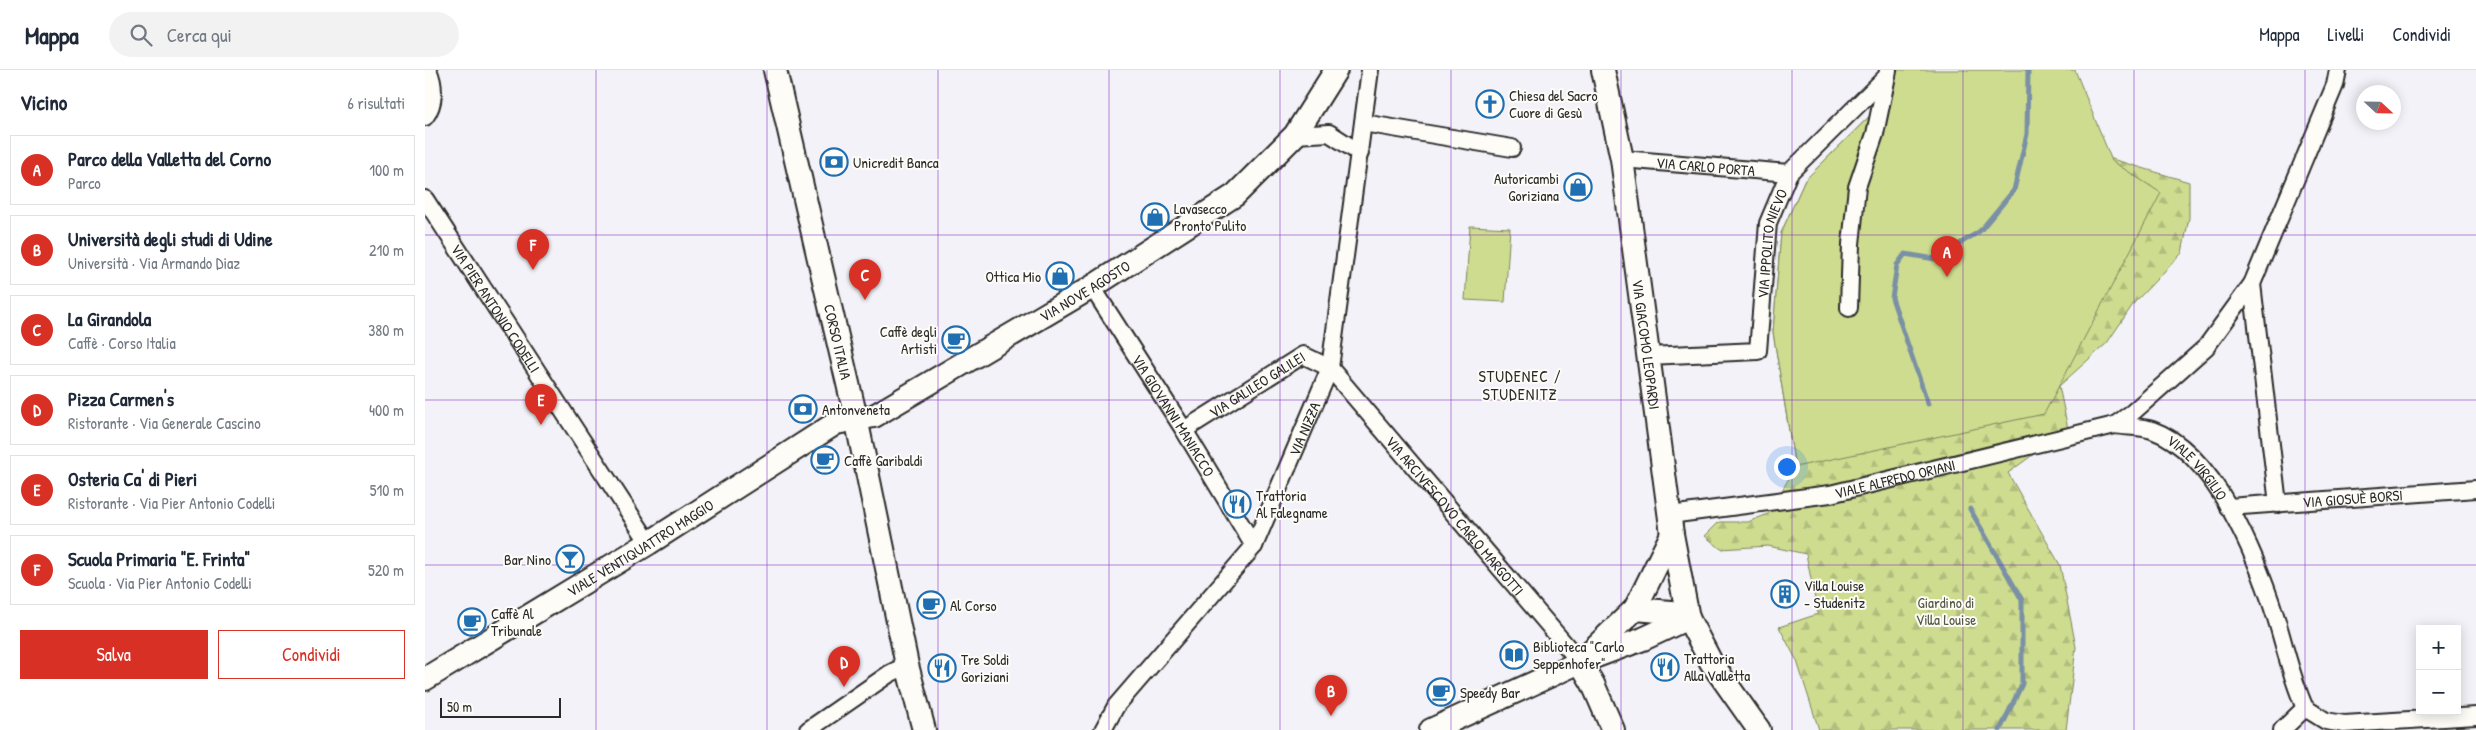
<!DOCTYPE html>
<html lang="it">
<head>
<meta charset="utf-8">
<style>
  :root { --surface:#fff; --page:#f2f2f3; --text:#1f2937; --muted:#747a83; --line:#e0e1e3; --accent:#d93025 }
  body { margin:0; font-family:"Patrick Hand",sans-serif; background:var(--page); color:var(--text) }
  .controls { position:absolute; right:15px; bottom:15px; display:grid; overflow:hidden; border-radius:0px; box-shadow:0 2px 12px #0003 }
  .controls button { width:45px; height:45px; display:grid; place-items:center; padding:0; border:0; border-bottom:1px solid var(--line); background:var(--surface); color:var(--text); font:25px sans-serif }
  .compass { position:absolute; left:1931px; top:15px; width:45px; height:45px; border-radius:50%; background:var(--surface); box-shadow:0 2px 12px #0003; rotate:112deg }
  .scale { position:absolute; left:15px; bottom:12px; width:121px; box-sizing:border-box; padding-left:5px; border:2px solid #2b2b2b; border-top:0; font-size:14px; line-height:18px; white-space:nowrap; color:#2b2b2b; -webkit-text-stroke:4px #fdfcf7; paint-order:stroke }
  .you { position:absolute; left:1361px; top:396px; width:18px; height:18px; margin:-12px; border:4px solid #fff; border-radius:50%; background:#1a73e8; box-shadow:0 0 0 8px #1a73e833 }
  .badge { display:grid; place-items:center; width:32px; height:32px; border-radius:50%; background:var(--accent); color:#fff; font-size:16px; font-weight:700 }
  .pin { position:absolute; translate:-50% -41px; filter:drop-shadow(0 1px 2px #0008) }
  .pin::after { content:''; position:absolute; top:26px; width:18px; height:15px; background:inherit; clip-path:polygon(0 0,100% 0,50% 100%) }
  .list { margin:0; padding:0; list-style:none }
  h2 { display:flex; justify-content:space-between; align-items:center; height:65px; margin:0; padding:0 20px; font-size:21px }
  h2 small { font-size:16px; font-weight:400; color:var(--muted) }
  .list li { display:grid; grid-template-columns:32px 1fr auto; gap:15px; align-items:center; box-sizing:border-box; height:70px; margin:0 10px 10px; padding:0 10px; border:1px solid var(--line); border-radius:0px }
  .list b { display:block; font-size:19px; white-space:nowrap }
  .list p { margin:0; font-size:16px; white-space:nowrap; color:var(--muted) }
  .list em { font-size:16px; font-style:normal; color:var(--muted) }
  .actions { display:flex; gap:10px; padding:15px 20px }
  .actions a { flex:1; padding:11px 0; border:1px solid var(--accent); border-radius:0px; text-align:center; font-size:18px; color:var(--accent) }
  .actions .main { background:var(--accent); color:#fff }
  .icon { flex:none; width:28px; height:28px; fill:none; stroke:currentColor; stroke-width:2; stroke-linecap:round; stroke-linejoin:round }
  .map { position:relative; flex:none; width:2051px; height:660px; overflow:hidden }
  header { display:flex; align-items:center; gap:30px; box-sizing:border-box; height:70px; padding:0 25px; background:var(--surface); border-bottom:1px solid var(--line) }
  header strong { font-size:24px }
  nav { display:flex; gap:28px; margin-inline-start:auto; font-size:18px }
  .search { width:350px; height:45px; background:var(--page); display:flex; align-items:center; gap:12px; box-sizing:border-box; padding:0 18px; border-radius:28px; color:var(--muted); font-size:19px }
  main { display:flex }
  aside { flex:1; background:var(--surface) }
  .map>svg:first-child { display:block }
</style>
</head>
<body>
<header>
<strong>Mappa</strong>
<div class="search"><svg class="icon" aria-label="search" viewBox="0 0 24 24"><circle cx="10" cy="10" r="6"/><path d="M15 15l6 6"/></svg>Cerca qui</div>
<nav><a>Mappa</a><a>Livelli</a><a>Condividi</a></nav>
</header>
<main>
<aside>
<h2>Vicino<small>6 risultati</small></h2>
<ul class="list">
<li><span class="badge">A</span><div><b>Parco della Valletta del Corno</b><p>Parco</p></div><em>100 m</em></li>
<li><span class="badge">B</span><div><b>Università degli studi di Udine</b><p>Università · Via Armando Diaz</p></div><em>210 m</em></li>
<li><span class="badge">C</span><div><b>La Girandola</b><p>Caffè · Corso Italia</p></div><em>380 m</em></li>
<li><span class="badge">D</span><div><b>Pizza Carmen's</b><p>Ristorante · Via Generale Cascino</p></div><em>400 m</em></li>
<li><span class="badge">E</span><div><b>Osteria Ca' di Pieri</b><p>Ristorante · Via Pier Antonio Codelli</p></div><em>510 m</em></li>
<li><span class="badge">F</span><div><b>Scuola Primaria &quot;E. Frinta&quot;</b><p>Scuola · Via Pier Antonio Codelli</p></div><em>520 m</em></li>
</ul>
<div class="actions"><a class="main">Salva</a><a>Condividi</a></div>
</aside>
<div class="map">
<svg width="2051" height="660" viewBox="0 0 2051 660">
  <defs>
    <pattern id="forest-firs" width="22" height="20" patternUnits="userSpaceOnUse" patternTransform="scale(1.25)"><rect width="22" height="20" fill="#cedc8f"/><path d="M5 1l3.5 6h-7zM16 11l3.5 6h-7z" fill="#b1bd7c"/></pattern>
  </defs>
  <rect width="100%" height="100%" fill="#f3f2f8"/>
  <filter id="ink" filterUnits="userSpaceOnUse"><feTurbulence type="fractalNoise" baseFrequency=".02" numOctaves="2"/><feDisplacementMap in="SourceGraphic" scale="10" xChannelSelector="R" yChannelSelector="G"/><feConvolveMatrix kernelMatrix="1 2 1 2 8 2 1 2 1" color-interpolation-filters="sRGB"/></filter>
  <g filter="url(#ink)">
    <polygon fill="url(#forest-firs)" stroke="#7c845d" points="1469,0 1667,83 1764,112 1764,148 1757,183 1709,233 1682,273 1634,316 1643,359 1583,403 1635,495 1651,577 1641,660 1394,660 1372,591 1354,557 1393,544 1381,484 1343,476 1296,479 1280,466 1294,452 1323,452 1343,444 1370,398 1348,262 1356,163 1380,110 1469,22"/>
    <g fill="#cedc8f" stroke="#7c845d">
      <polygon points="1469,0 1650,0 1687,91 1736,123 1619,344 1370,397 1348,262 1356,163 1380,110 1469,22"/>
      <polygon points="1045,156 1085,158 1080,232 1040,230"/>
    </g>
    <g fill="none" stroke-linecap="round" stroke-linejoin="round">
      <g stroke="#7a90a5" stroke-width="5">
        <polyline points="1503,334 1467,228 1472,195 1480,184 1510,189 1555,161 1589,120 1602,64 1603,0"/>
        <polyline points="1545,439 1597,530 1597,614 1575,660"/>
      </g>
      <g stroke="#2b2b2b" stroke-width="20">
        <g id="street">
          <path d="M 0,47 C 10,34 10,15 3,0"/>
          <polyline points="938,53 1087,78"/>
          <polyline points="870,65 904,63 935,83"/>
          <path id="s1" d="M 1197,89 L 1364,103"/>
          <path id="s2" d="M 0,129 L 224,473"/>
          <polyline points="1827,214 1853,434"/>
          <path id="s3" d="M 667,217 L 759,360 L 829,476"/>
          <polyline points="1424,238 1426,174 1432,117 1450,64 1462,6"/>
          <path id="s4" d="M 1223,286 L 1333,281 L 1343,153 L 1364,103 L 1462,6 L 1463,0"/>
          <polyline points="1690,355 1708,342 1781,277 1827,214 1910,15 1913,0"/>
          <path id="s5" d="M 759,360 L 878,285 L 905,298 L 1155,592"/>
          <path id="s6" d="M 1803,437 L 2051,419"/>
          <path id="s7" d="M 1245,445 L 1405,424 L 1690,355 C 1702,357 1716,356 1727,360 C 1790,382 1832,488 1851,548 C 1860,577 1867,610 1880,638"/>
          <polyline points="1880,638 1901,651 1919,654 2051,646"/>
          <polyline points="383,660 464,604 482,595"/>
          <path id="s8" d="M 678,660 L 691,636 L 829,476 L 905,298 L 945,0"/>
          <polyline points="1857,660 1880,638"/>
        </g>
      </g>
      <g stroke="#2b2b2b" stroke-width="26">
        <g id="secondary">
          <path id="s9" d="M 350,0 L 431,348 L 482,595 L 499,660"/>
          <path id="s10" d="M 1178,0 L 1197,89 L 1247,464 L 1263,548 L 1286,592 L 1334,660"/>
          <polyline points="1210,539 1246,542 1263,548"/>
          <polyline points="1163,584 1210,539 1247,464"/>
          <polyline points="1155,592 1168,614 1188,660"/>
          <path id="s11" d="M 0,609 L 224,473 L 411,353 L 449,346 L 667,217 L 810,125 L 870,65 L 911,0"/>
          <polyline points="1006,660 1155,592 1218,569 1263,548"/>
        </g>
      </g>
      <use href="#street" stroke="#fdfcf7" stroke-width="16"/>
      <use href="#secondary" stroke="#fdfcf7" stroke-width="22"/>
    </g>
  </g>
  <path fill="none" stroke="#7b2cbf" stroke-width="1" stroke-opacity="0.55" d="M 171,0 L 171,660M 342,0 L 342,660M 513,0 L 513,660M 684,0 L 684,660M 855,0 L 855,660M 1026,0 L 1026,660M 1196,0 L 1196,660M 1367,0 L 1367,660M 1538,0 L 1538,660M 1709,0 L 1709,660M 1880,0 L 1880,660M 0,165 L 2051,165M 0,330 L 2051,330M 0,495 L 2051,495"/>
  <defs>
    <g id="church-ring" transform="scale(1.4375)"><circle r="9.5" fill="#fdfcf7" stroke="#1f6fb2" stroke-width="1.5"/><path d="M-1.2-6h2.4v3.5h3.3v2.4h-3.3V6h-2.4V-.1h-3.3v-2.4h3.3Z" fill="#1f6fb2"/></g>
    <g id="bank-ring" transform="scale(1.4375)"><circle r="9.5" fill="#fdfcf7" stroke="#1f6fb2" stroke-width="1.5"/><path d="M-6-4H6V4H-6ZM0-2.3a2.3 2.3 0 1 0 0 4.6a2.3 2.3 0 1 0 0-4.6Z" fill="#1f6fb2"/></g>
    <g id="shop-ring" transform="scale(1.4375)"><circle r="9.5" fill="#fdfcf7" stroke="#1f6fb2" stroke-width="1.5"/><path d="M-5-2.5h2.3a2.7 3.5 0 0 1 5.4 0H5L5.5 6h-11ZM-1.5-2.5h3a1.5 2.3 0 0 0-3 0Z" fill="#1f6fb2"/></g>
    <g id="cafe-ring" transform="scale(1.4375)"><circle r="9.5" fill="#fdfcf7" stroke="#1f6fb2" stroke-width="1.5"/><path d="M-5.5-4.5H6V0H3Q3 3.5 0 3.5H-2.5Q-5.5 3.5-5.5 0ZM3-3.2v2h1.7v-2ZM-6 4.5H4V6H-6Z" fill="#1f6fb2"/></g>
    <g id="restaurant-ring" transform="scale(1.4375)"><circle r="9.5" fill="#fdfcf7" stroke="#1f6fb2" stroke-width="1.5"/><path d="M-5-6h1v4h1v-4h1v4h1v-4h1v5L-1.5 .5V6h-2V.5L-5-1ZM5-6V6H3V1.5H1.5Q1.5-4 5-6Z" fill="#1f6fb2"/></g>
    <g id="bar-ring" transform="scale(1.4375)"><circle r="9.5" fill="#fdfcf7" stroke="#1f6fb2" stroke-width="1.5"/><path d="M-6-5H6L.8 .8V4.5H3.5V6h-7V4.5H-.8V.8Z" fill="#1f6fb2"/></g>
    <g id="building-ring" transform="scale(1.4375)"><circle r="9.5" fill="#fdfcf7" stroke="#1f6fb2" stroke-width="1.5"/><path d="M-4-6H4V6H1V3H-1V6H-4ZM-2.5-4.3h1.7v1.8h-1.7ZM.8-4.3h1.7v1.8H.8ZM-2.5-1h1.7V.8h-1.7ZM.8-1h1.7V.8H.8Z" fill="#1f6fb2"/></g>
    <g id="library-ring" transform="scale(1.4375)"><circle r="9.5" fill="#fdfcf7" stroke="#1f6fb2" stroke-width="1.5"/><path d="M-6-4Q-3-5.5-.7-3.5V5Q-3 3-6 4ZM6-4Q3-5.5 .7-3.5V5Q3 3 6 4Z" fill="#1f6fb2"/></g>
  </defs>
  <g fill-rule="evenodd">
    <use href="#church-ring" x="1065" y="34"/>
    <use href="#bank-ring" x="409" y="92"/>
    <use href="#shop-ring" x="1153" y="117"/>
    <use href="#shop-ring" x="730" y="147"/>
    <use href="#shop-ring" x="635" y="206"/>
    <use href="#cafe-ring" x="531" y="270"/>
    <use href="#bank-ring" x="378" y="339"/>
    <use href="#cafe-ring" x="400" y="390"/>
    <use href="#restaurant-ring" x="812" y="434"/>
    <use href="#bar-ring" x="145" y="489"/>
    <use href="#building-ring" x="1360" y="524"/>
    <use href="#cafe-ring" x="506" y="535"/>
    <use href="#cafe-ring" x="47" y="552"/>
    <use href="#library-ring" x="1089" y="585"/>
    <use href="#restaurant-ring" x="1240" y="597"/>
    <use href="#restaurant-ring" x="517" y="598"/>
    <use href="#cafe-ring" x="1016" y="622"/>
  </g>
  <g text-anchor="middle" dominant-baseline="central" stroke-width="4" stroke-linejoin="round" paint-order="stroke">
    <g font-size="15" fill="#2b2b2b" stroke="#fdfcf7" text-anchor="start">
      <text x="1084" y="25">Chiesa del Sacro<tspan x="1084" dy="17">Cuore di Gesù</tspan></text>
      <text x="428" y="92">Unicredit Banca</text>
      <text x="1134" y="108" text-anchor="end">Autoricambi<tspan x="1134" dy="17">Goriziana</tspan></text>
      <text x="749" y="138">Lavasecco<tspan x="749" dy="17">Pronto Pulito</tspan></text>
      <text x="616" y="206" text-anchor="end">Ottica Mio</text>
      <text x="512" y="261" text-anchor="end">Caffè degli<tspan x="512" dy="17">Artisti</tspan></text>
      <text x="397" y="339">Antonveneta</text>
      <text x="419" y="390">Caffè Garibaldi</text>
      <text x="831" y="425">Trattoria<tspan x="831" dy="17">Al Falegname</tspan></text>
      <text x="126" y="489" text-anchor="end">Bar Nino</text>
      <text x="1379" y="515">Villa Louise<tspan x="1379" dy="17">- Studenitz</tspan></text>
      <text x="525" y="535">Al Corso</text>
      <text x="66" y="543">Caffè Al<tspan x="66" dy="17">Tribunale</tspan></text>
      <text x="1108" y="576">Biblioteca "Carlo<tspan x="1108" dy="17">Seppenhofer"</tspan></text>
      <text x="1259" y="588">Trattoria<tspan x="1259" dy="17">Alla Valletta</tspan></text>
      <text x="536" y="589">Tre Soldi<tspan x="536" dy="17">Goriziani</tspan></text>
      <text x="1035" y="622">Speedy Bar</text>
    </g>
    <g font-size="15" fill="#2b2b2b" stroke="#fdfcf7">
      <text stroke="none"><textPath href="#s1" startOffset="84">VIA CARLO PORTA</textPath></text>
      <text stroke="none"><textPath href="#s4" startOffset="219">VIA IPPOLITO NIEVO</textPath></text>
      <text stroke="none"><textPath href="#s11" startOffset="768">VIA NOVE AGOSTO</textPath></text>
      <text stroke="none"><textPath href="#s2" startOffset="130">VIA PIER ANTONIO CODELLI</textPath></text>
      <text stroke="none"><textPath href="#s9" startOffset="279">CORSO ITALIA</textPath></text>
      <text stroke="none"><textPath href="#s10" startOffset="278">VIA GIACOMO LEOPARDI</textPath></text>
      <text stroke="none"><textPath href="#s5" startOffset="86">VIA GALILEO GALILEI</textPath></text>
      <text stroke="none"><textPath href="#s3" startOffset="152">VIA GIOVANNI MANIACCO</textPath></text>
      <text stroke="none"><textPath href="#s8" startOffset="366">VIA NIZZA</textPath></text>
      <text stroke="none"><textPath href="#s7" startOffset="552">VIALE VIRGILIO</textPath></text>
      <text stroke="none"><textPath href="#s7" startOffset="228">VIALE ALFREDO ORIANI</textPath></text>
      <text stroke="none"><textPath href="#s6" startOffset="125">VIA GIOSUÈ BORSI</textPath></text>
      <text stroke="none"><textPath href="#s5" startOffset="364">VIA ARCIVESCOVO CARLO MARGOTTI</textPath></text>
      <text stroke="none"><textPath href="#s11" startOffset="252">VIALE VENTIQUATTRO MAGGIO</textPath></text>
    </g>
    <g font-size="15" fill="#545744" stroke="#fdfcf7">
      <text x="1521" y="532">Giardino di<tspan x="1521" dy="17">Villa Louise</tspan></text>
    </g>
    <g font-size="16" letter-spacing="1" fill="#2b2b2b" stroke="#fdfcf7">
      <text x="1095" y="306">STUDENEC /<tspan x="1095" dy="18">STUDENITZ</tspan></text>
    </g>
  </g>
</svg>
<div class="controls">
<button>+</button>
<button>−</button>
</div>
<svg class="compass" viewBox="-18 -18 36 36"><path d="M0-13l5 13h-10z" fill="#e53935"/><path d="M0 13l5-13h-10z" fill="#747a83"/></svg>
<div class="scale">50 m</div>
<div class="you"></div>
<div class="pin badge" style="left:1522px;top:207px">A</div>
<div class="pin badge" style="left:906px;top:646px">B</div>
<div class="pin badge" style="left:440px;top:230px">C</div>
<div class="pin badge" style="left:419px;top:617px">D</div>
<div class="pin badge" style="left:116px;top:355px">E</div>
<div class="pin badge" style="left:108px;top:200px">F</div>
</div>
</main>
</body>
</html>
